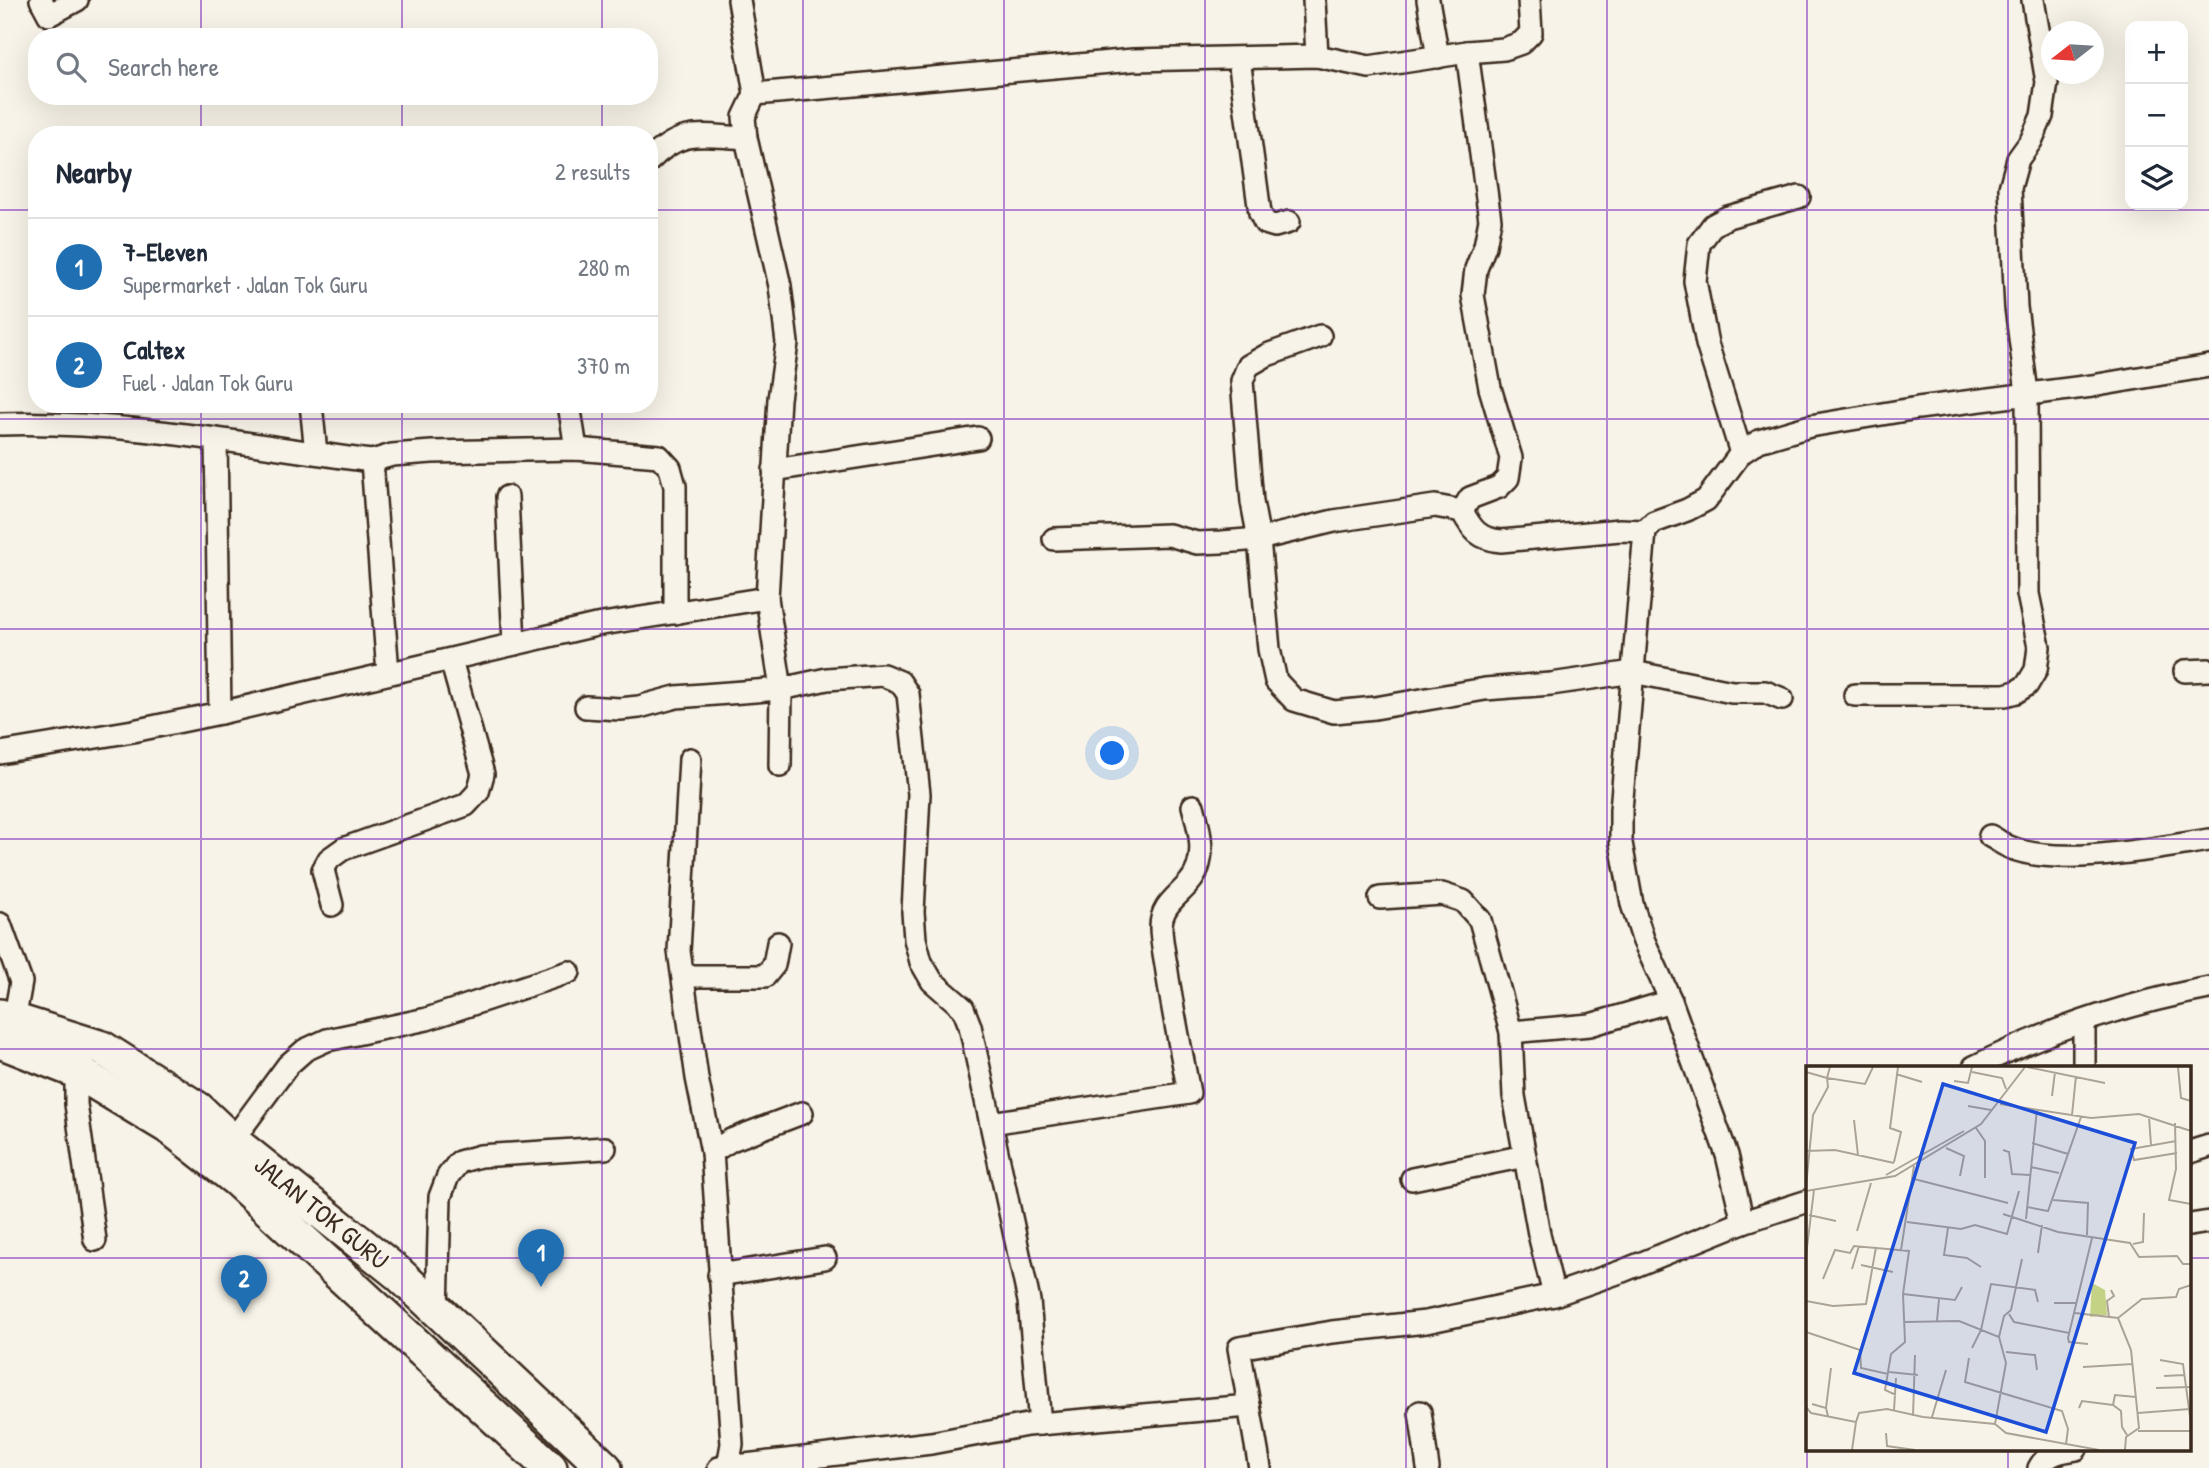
<!DOCTYPE html>
<html lang="en">
<head>
<meta charset="utf-8">
<style>
  :root { --surface:#fff; --page:#f2f2f3; --text:#1f2937; --muted:#747a83; --line:#e0e1e3; --accent:#1f6fb2 }
  body { margin:0; font-family:"Patrick Hand",sans-serif; background:var(--page); color:var(--text) }
  .controls { position:absolute; right:21px; top:21px; display:grid; overflow:hidden; border-radius:14px; box-shadow:0 7px 28px #0002 }
  .controls button { width:63px; height:63px; display:grid; place-items:center; padding:0; border:0; border-bottom:2px solid var(--line); background:var(--surface); color:var(--text); font:35px sans-serif }
  .compass { position:absolute; left:2041px; top:21px; width:63px; height:63px; border-radius:50%; background:var(--surface); box-shadow:0 7px 28px #0002; rotate:253deg }
  .you { position:absolute; left:1113px; top:754px; width:24px; height:24px; margin:-18px; border:5px solid #fff; border-radius:50%; background:#1a73e8; box-shadow:0 0 0 10px #1a73e833 }
  .badge { display:grid; place-items:center; width:46px; height:46px; border-radius:50%; background:var(--accent); color:#fff; font-size:23px; font-weight:700 }
  .pin { position:absolute; translate:-50% -58px; filter:drop-shadow(0 2px 4px #0008) }
  .pin::after { content:''; position:absolute; top:37px; width:24px; height:21px; background:inherit; clip-path:polygon(0 0,100% 0,50% 100%) }
  .list { margin:0; padding:0; list-style:none }
  h2 { display:flex; justify-content:space-between; align-items:center; height:91px; margin:0; padding:0 28px; font-size:30px }
  h2 small { font-size:23px; font-weight:400; color:var(--muted) }
  .list li { display:grid; grid-template-columns:46px 1fr auto; gap:21px; align-items:center; box-sizing:border-box; height:98px; padding:0 28px; border-top:2px solid var(--line) }
  .list b { display:block; font-size:26px; white-space:nowrap }
  .list p { margin:0; font-size:23px; white-space:nowrap; color:var(--muted) }
  .list em { font-size:23px; font-style:normal; color:var(--muted) }
  .icon { flex:none; width:38px; height:38px; fill:none; stroke:currentColor; stroke-width:2; stroke-linecap:round; stroke-linejoin:round }
  .map { position:relative; flex:none; width:2209px; height:1468px; overflow:hidden }
  .search { position:absolute; background:var(--surface); box-shadow:0 7px 28px #0002; left:28px; top:28px; width:630px; height:77px; display:flex; align-items:center; gap:18px; box-sizing:border-box; padding:0 24px; border-radius:28px; color:var(--muted); font-size:26px }
  .panel { position:absolute; background:var(--surface); box-shadow:0 7px 28px #0002; left:28px; top:126px; width:630px; height:287px; border-radius:28px }
  .map>svg:first-child { display:block }
</style>
</head>
<body>
<div class="map">
<svg width="2209" height="1468" viewBox="0 0 2209 1468">
  <rect width="100%" height="100%" fill="#f7f3e8"/>
  <filter id="ink" filterUnits="userSpaceOnUse"><feTurbulence type="fractalNoise" baseFrequency=".0143" numOctaves="2"/><feDisplacementMap in="SourceGraphic" scale="14" xChannelSelector="R" yChannelSelector="G"/><feConvolveMatrix kernelMatrix="1 2 1 2 8 2 1 2 1" color-interpolation-filters="sRGB"/></filter>
  <g filter="url(#ink)">
    <g fill="none" stroke-linecap="round" stroke-linejoin="round">
      <g stroke="#3b2a1e" stroke-width="26">
        <g id="street">
          <polyline points="41,0 49,15 77,0"/>
          <polyline points="739,0 755,94 744,117 746,138 780,286 787,343 779,399 767,598 781,689 780,766"/>
          <polyline points="1314,0 1317,56"/>
          <polyline points="1428,0 1438,57"/>
          <polyline points="1239,59 1260,213 1265,223 1275,226 1289,222"/>
          <polyline points="755,94 1133,60 1317,56 1369,67 1467,52 1504,49 1521,43 1531,33 1529,0"/>
          <path d="M 649,161 C 682,127 702,136 746,138"/>
          <polyline points="1320,336 1267,355 1248,366 1242,381 1252,502 1259,539 1269,649 1276,681 1294,700 1334,712 1375,708 1485,689 1551,684 1633,672 1732,692 1765,692 1782,699"/>
          <polyline points="311,404 316,453"/>
          <polyline points="569,404 576,449"/>
          <path d="M 0,424 C 125,420 248,445 372,461 L 392,455 L 432,452 L 576,449 L 659,456 L 670,468 L 675,486 L 675,613"/>
          <polyline points="216,439 220,713"/>
          <polyline points="1741,453 1707,344 1695,281 1699,244 1713,225 1728,217 1799,197"/>
          <polyline points="372,461 388,673"/>
          <polyline points="774,470 978,438"/>
          <polyline points="507,497 514,644"/>
          <polyline points="1462,511 1470,498 1499,487 1508,478 1511,458 1490,388 1473,295 1476,269 1485,246 1490,220 1467,52"/>
          <path d="M 1054,539 L 1169,535 L 1197,543 L 1222,542 L 1259,539 L 1334,521 L 1435,506 L 1462,511 C 1472,530 1479,539 1501,541 L 1620,530 L 1645,531"/>
          <polyline points="2185,671 2209,670"/>
          <polyline points="1855,695 2005,695 2016,692 2027,685 2036,670 2039,647 2028,594 2027,393 2016,307 2010,188 2018,159 2031,141 2042,116 2047,82 2033,0"/>
          <polyline points="586,707 620,709 639,707 676,697 781,689 827,679 883,675 900,682 908,694 919,794 913,912 915,939 921,962 932,981 963,1008 970,1026 1029,1301 1040,1424"/>
          <polyline points="0,753 133,731 220,713 596,625 767,598"/>
          <polyline points="690,759 679,951 697,1078 712,1152 732,1444 728,1466"/>
          <path d="M 1990,836 C 1996,839 2002,844 2009,847 C 2057,868 2157,848 2209,840"/>
          <polyline points="1380,898 1442,894 1463,901 1480,920 1511,1032 1514,1096 1539,1234 1554,1295"/>
          <polyline points="332,905 323,870 329,859 343,849 466,805 478,792 483,774 451,660"/>
          <polyline points="0,924 21,982 14,1021"/>
          <polyline points="683,976 765,976 774,965 778,943"/>
          <polyline points="2084,1022 2084,1067"/>
          <polyline points="1511,1032 1590,1025 1671,1001"/>
          <path d="M 1974,1067 C 2048,1030 2128,1003 2209,988"/>
          <polyline points="76,1071 76,1104 95,1240"/>
          <path d="M 991,1123 L 1189,1093 C 1181,1050 1172,1008 1166,965 C 1164,953 1161,939 1161,927 C 1161,906 1176,898 1189,883 C 1208,862 1200,830 1193,806"/>
          <polyline points="232,1141 288,1065 305,1050 327,1040 427,1019 569,972"/>
          <polyline points="712,1152 731,1140 802,1113"/>
          <polyline points="2190,1152 2209,1146"/>
          <polyline points="1412,1179 1525,1156"/>
          <polyline points="1743,1222 1727,1155 1671,1001 1643,939 1632,904 1621,843 1621,810 1645,531 1654,522 1687,510 1706,500 1741,453 1759,441 1810,426 1918,408 2092,386 2209,366"/>
          <polyline points="2190,1225 2209,1222"/>
          <polyline points="719,1275 825,1258"/>
          <polyline points="437,1311 440,1197 448,1176 459,1162 480,1156 605,1148"/>
          <polyline points="1420,1412 1428,1468"/>
          <polyline points="719,1468 931,1443 1027,1425 1249,1406"/>
          <polyline points="1260,1468 1239,1348 1332,1332 1426,1322 1554,1295 1620,1272 1743,1222 1808,1201"/>
          <path d="M 2039,1468 C 2046,1454 2061,1451 2076,1449"/>
        </g>
      </g>
      <g stroke="#3b2a1e" stroke-width="38">
        <g id="primary">
          <polyline points="0,1016 102,1048 198,1109 232,1141 399,1274 605,1468"/>
          <polyline points="0,1041 76,1071 172,1129 237,1180 550,1468"/>
        </g>
      </g>
      <use href="#street" stroke="#f7f3e8" stroke-width="21"/>
      <use href="#primary" stroke="#f7f3e8" stroke-width="33"/>
    </g>
  </g>
  <path fill="none" stroke="#7b2cbf" stroke-width="2" stroke-opacity="0.55" d="M 201,0 L 201,37M 402,0 L 402,37M 602,0 L 602,37M 803,0 L 803,1468M 1004,0 L 1004,1468M 1205,0 L 1205,1468M 1406,0 L 1406,1468M 1607,0 L 1607,1468M 1807,0 L 1807,1468M 2008,0 L 2008,1067M 201,96 L 201,135M 402,96 L 402,135M 602,96 L 602,135M 0,210 L 37,210M 649,210 L 2209,210M 201,404 L 201,1468M 402,404 L 402,1468M 602,404 L 602,1468M 0,419 L 2209,419M 0,629 L 2209,629M 0,839 L 2209,839M 0,1049 L 2209,1049M 0,1258 L 1808,1258M 2190,1258 L 2209,1258M 2008,1449 L 2008,1468"/>
  <g text-anchor="middle" dominant-baseline="central" stroke-width="5" stroke-linejoin="round" paint-order="stroke">
    <g font-size="26" fill="#3b2a1e" stroke="#f7f3e8">
      <text transform="translate(322 1212) rotate(39)">JALAN TOK GURU</text>
    </g>
  </g>
  <g transform="translate(1806 1066)">
    <rect width="385" height="385" fill="#f7f3e8"/>
    <path d="M 286,217 L 299,224 L 301,249 L 284,251 Z" fill="#c4d286"/>
    <path fill="none" stroke="#aca397" stroke-width="2" d="M 24,1 L 21,12 L 59,18 L 67,1M 221,1 L 299,17M 372,1 L 375,32 L 385,35M 0,6 L 21,12 L 22,21 L 7,49 L 0,121M 166,6 L 196,12 L 200,23M 90,8 L 116,16M 148,15 L 162,17 L 166,1M 246,30 L 249,6M 194,38 L 285,52 L 333,48 L 385,65M 162,40 L 185,44M 266,49 L 270,10M 343,51 L 345,79M 48,54 L 52,89M 369,57 L 370,103 L 363,134 L 385,138M 170,62 L 179,75 L 179,112M 370,75 L 325,83 L 328,94 L 371,87M 226,77 L 262,88M 140,82 L 158,90 L 154,110M 197,84 L 203,86 L 206,108 L 224,109M 0,85 L 29,84 L 88,97M 88,96 L 95,66 L 84,62 L 92,1M 225,101 L 253,107M 80,109 L 158,65M 108,113 L 202,137M 0,125 L 89,110 L 175,58 L 219,1M 247,134 L 282,137 L 281,169M 221,141 L 242,145 L 275,51M 197,148 L 252,166 L 324,177 L 333,191 L 371,190 L 377,198 L 385,198M 3,149 L 30,155M 220,153 L 231,43M 101,156 L 155,163 L 169,159 L 201,168 L 213,125M 142,162 L 138,189 L 161,192 L 175,201M 51,165 L 65,117M 327,178 L 337,176 L 338,147M 95,184 L 108,100M 232,187 L 236,159M 0,190 L 8,124M 55,199 L 87,206M 46,203 L 53,180M 17,213 L 29,184 L 44,187 L 48,180 L 103,185 L 97,228 L 99,276 L 85,288 L 79,324 L 90,329M 97,228 L 149,234 L 156,221M 0,235 L 27,240 L 60,238 L 70,181M 248,237 L 271,237M 269,247 L 312,252 L 325,284 L 333,362 L 320,371 L 319,384M 203,248 L 208,256 L 263,267M 303,251 L 301,235 L 308,230 L 305,224M 312,252 L 336,233 L 370,231 L 373,223 L 385,219M 131,255 L 133,233M 99,256 L 153,255 L 193,271 L 200,297 L 189,358M 0,266 L 54,284 L 55,302 L 82,308M 193,271 L 198,250 L 205,244 L 216,193M 282,278 L 263,276 L 262,272 L 286,172M 166,282 L 175,264 L 185,218 L 229,224 L 232,236M 200,286 L 229,289 L 231,304M 163,292 L 159,316 L 256,345 L 262,363 L 260,378M 354,294 L 377,298 L 385,358M 277,301 L 327,298M 83,306 L 112,309M 358,310 L 379,309M 350,322 L 385,321M 6,338 L 20,342 L 22,350M 307,339 L 309,329 L 330,331M 0,341 L 5,347 L 50,356 L 46,384M 20,342 L 25,302M 273,342 L 276,335 L 307,339 L 315,345 L 316,361 L 321,369M 88,344 L 90,312M 332,347 L 384,343M 107,350 L 109,289M 126,351 L 140,304M 50,356 L 53,347 L 81,343 L 117,351 L 189,358 L 200,367 L 293,384M 332,365 L 385,365M 80,367 L 81,380 L 109,384"/>
    <path fill="#1d4ed8" fill-opacity="0.15" stroke="#1d4ed8" stroke-width="3.5" d="M 137,18 L 329,77 L 240,366 L 48,307 Z"/>
    <rect width="385" height="385" fill="none" stroke="#3b2a1e" stroke-width="3.5"/>
  </g>
</svg>
<div class="controls">
<button>+</button>
<button>−</button>
<button><svg class="icon" aria-label="layers" viewBox="0 0 24 24"><path d="M12 4l9 5-9 5-9-5zM3 14l9 5 9-5"/></svg></button>
</div>
<svg class="compass" viewBox="-18 -18 36 36"><path d="M0-13l5 13h-10z" fill="#e53935"/><path d="M0 13l5-13h-10z" fill="#747a83"/></svg>
<div class="you"></div>
<div class="pin badge" style="left:541px;top:1287px">1</div>
<div class="pin badge" style="left:244px;top:1313px">2</div>
<div class="search"><svg class="icon" aria-label="search" viewBox="0 0 24 24"><circle cx="10" cy="10" r="6"/><path d="M15 15l6 6"/></svg>Search here</div>
<section class="panel">
<h2>Nearby<small>2 results</small></h2>
<ul class="list">
<li><span class="badge">1</span><div><b>7-Eleven</b><p>Supermarket · Jalan Tok Guru</p></div><em>280 m</em></li>
<li><span class="badge">2</span><div><b>Caltex</b><p>Fuel · Jalan Tok Guru</p></div><em>370 m</em></li>
</ul>
</section>
</div>
</body>
</html>
